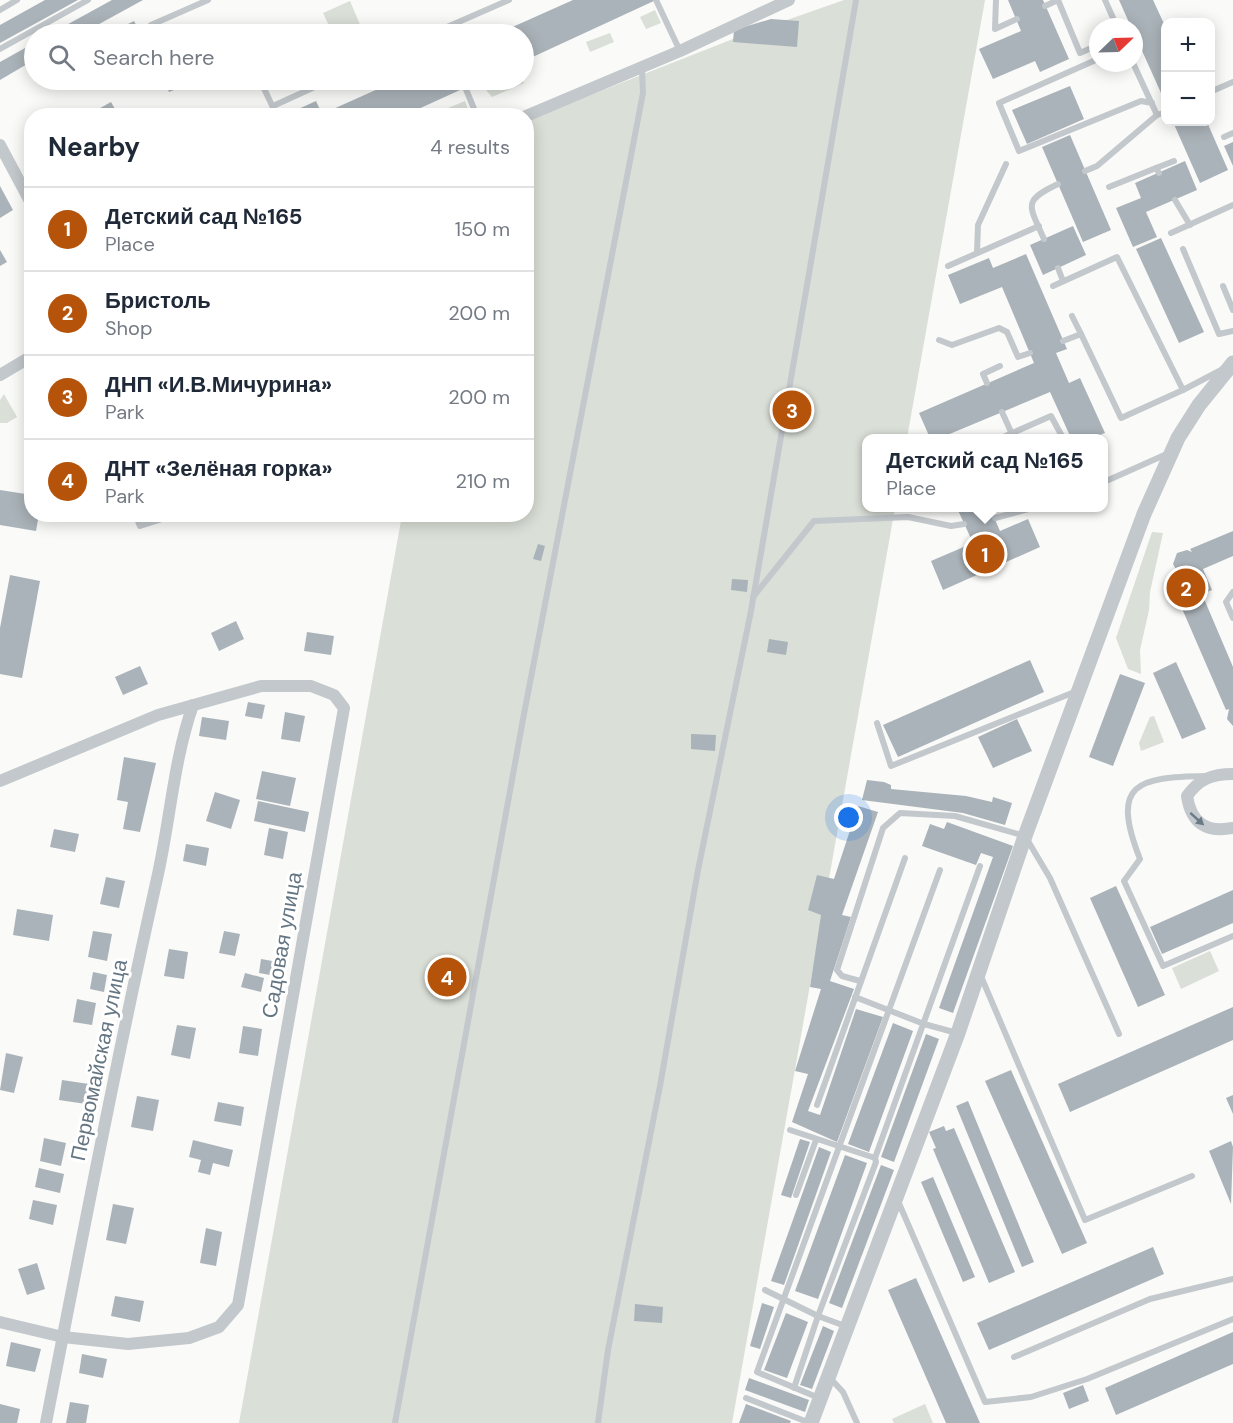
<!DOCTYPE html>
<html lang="en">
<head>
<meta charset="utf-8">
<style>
  :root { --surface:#fff; --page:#f6f6f7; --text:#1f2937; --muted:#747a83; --line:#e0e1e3; --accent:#b45309 }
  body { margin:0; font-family:"DM Sans",sans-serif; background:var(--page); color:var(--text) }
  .controls { position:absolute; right:18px; top:18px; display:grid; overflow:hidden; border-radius:12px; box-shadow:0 3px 15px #0003 }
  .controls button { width:54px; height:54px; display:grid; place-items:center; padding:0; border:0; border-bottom:2px solid var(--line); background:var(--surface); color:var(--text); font:30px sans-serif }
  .compass { position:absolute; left:1089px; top:18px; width:54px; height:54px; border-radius:50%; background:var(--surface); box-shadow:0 3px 15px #0003; rotate:67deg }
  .you { position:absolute; left:849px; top:818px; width:21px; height:21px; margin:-15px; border:4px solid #fff; border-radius:50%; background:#1a73e8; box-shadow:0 0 0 9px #1a73e833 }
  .badge { display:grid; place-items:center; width:39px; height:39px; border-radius:50%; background:var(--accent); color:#fff; font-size:20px; font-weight:700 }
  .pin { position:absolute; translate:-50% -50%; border:3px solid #fff; box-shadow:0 2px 6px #0006 }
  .popup { position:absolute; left:862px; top:434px; width:246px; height:78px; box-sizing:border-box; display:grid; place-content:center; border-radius:12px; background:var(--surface); filter:drop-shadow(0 2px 4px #0005); font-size:20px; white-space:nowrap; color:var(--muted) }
  .popup b { font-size:22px; color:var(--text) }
  .popup::after { content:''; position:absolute; left:50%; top:100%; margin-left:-12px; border:12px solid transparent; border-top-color:var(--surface) }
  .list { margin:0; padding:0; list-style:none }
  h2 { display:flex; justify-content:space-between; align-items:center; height:78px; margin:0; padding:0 24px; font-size:26px }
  h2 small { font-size:20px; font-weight:400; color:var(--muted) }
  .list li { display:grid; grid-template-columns:39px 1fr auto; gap:18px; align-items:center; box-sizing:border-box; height:84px; padding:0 24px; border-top:2px solid var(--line) }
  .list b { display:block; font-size:22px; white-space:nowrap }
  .list p { margin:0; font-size:20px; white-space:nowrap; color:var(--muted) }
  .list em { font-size:20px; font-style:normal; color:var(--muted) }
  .icon { flex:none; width:33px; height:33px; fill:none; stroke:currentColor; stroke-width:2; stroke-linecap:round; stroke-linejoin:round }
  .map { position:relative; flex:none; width:1233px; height:1423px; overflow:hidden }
  .search { position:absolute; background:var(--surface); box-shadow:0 3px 15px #0003; left:24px; top:24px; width:510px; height:66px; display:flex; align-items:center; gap:15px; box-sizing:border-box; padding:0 21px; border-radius:33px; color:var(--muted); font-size:22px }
  .panel { position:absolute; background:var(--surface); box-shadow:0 3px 15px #0003; left:24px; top:108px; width:510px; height:414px; border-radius:24px }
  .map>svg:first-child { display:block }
</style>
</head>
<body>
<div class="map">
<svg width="1233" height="1423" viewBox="0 0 1233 1423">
  <rect width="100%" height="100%" fill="#fafaf8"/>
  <g fill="#dadfd7">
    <polygon points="844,0 985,0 907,438 866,438 866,508 895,508 732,1423 239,1423 402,515 526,514 526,198 532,118 733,39"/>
    <polygon points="350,1 361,27 345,34 333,34 323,13"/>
    <polygon points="655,10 661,23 646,29 640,17"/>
    <polygon points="610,33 614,42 590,52 586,42"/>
    <polygon points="510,80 522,80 524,83 492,97 486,90"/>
    <polygon points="465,101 468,109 452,115 431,115"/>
    <polygon points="4,394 17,417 7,423 0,423 0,400"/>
    <polygon points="1152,532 1163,533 1150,592 1149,610 1140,650 1141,674 1128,669 1116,638"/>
    <polygon points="1154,716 1164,742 1141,751 1139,743 1150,717"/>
    <polygon points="1210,951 1219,971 1181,989 1172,968"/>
    <polygon points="925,1404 933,1423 894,1423 892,1419"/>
  </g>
  <g fill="#aab3b9">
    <polygon points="45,0 78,0 0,43 0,25"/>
    <polygon points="112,0 143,0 81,34 50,34"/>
    <polygon points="573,0 656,0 524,61 524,34 497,34"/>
    <polygon points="1008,0 1043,0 1069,59 1040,72 1035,61 993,79 979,49 1021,31"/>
    <polygon points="1119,0 1153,0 1166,28 1166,104 1134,33 1134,27 1131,27"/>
    <polygon points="771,19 799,21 797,47 733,42 734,30"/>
    <polygon points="134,21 141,34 108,34"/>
    <polygon points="222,29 224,34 210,34"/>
    <polygon points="34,43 34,60 0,80 0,62"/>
    <polygon points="164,80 198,80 169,92"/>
    <polygon points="398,80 482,80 403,116 283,116 316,101 322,114"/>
    <polygon points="1070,86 1084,119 1027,144 1012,110"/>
    <polygon points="111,102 119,116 95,116 93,112"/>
    <polygon points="1173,122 1207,122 1228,170 1200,183"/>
    <polygon points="1070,135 1111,230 1083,242 1042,147"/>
    <polygon points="1233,142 1233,166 1224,146"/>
    <polygon points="1185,161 1197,190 1146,212 1157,237 1133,247 1116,208 1141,198 1135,183"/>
    <polygon points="0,186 13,210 0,218"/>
    <polygon points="1073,226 1086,255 1043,275 1030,245"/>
    <polygon points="1161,238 1204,332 1179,343 1136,249"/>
    <polygon points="0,250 7,262 0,266"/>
    <polygon points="1026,254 1067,349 1056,353 1069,383 1080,378 1105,433 1092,438 1071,438 1050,392 940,438 930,438 919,413 1034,363 1002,287 960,304 948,275 989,258 993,268"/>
    <polygon points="0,490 32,495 32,514 39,514 36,531 0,525"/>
    <polygon points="957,508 990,508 1000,531 1028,519 1040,547 943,590 931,561 973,543"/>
    <polygon points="1233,531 1233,556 1203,569 1212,590 1202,594 1233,667 1233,726 1227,719 1229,709 1226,710 1180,604 1189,600 1179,576 1183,574 1178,573 1173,564 1177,553 1187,550 1192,552 1190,549"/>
    <polygon points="538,544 545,546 541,561 533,559"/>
    <polygon points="10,575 40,581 22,678 0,674 0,628"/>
    <polygon points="732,579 748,580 747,592 731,590"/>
    <polygon points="236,621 244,639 219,651 211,633"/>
    <polygon points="307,632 334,636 331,655 304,651"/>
    <polygon points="769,639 788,642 786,655 767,652"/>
    <polygon points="1030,660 1044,692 898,757 883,725"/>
    <polygon points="1176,662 1206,729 1182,739 1153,673"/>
    <polygon points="140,666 148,684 123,695 115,677"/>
    <polygon points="1120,674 1145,683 1113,766 1089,757"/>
    <polygon points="248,702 265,705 262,719 245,716"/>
    <polygon points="285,712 305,716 300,742 281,739"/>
    <polygon points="202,717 229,721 226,740 199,736"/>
    <polygon points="1017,719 1032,751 993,768 978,737"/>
    <polygon points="691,734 716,735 715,751 691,749"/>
    <polygon points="124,757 156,763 140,832 123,829 128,802 117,800"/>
    <polygon points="262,771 296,778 290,806 256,799"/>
    <polygon points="867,780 884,782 891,785 891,789 966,796 992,802 993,797 1012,803 1005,825 963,813 862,800"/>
    <polygon points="215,792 240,800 231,829 206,821"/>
    <polygon points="258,801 309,812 305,832 254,821"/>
    <polygon points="858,806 878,812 842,915 851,917 830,981 854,989 808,1111 820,1115 856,1009 883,1017 837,1142 792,1122 808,1074 795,1071 821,989 810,987 821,915 808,910 817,875 834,879"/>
    <polygon points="947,822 1013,846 953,1013 939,1008 993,857 981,853 976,865 922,846 930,824 944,829"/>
    <polygon points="269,828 288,832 283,859 264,855"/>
    <polygon points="54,829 79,834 75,852 50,847"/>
    <polygon points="186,844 209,848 206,866 183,861"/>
    <polygon points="106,877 125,881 119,908 100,904"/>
    <polygon points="1116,886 1165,995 1138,1007 1090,898"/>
    <polygon points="1233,890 1233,923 1162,954 1150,927"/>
    <polygon points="17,909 53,915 49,941 13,935"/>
    <polygon points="93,931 112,934 107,961 88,957"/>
    <polygon points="224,931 240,934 235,956 219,953"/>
    <polygon points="169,949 188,952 184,979 164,976"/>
    <polygon points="261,959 278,962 276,976 259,973"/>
    <polygon points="93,972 107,975 104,992 90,989"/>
    <polygon points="245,973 264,978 261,992 241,987"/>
    <polygon points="77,999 96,1003 92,1025 73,1022"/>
    <polygon points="1233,1007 1233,1040 1070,1112 1058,1084"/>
    <polygon points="893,1023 913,1031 869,1152 848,1144"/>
    <polygon points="177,1025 196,1028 190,1059 171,1055"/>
    <polygon points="243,1026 262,1029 258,1056 239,1053"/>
    <polygon points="926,1034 939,1039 894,1162 881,1157"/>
    <polygon points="6,1053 23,1057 14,1093 0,1090"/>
    <polygon points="1011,1070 1087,1243 1062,1254 985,1081"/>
    <polygon points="62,1080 89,1084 86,1104 59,1100"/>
    <polygon points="1233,1095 1233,1114 1226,1098"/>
    <polygon points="137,1096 159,1100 153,1131 131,1127"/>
    <polygon points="968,1101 1034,1262 1022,1267 956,1106"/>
    <polygon points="218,1102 244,1107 241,1126 214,1121"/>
    <polygon points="944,1126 946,1131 954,1128 1015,1272 989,1283 933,1149 936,1148 929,1132"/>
    <polygon points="44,1138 66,1143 61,1166 40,1161"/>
    <polygon points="800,1139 810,1142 791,1198 781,1195"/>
    <polygon points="193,1140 233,1150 229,1167 213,1163 210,1175 198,1172 201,1160 189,1157"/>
    <polygon points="1231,1141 1233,1147 1231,1204 1209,1151"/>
    <polygon points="819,1147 831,1152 784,1285 771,1281"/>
    <polygon points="845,1155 867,1163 818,1299 795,1291"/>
    <polygon points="881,1165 894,1170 842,1308 829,1303"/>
    <polygon points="39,1168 64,1174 60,1193 35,1187"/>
    <polygon points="933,1177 975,1277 963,1282 921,1182"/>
    <polygon points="33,1200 57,1205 53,1225 29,1219"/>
    <polygon points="113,1204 134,1208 126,1244 106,1240"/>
    <polygon points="206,1228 222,1232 216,1266 200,1263"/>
    <polygon points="1153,1247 1164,1274 989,1350 977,1323"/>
    <polygon points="37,1263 45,1289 27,1295 18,1269"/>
    <polygon points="916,1278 980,1423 946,1423 888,1290"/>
    <polygon points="115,1296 144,1301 140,1322 111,1316"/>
    <polygon points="762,1303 774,1307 760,1349 750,1346"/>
    <polygon points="635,1304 663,1307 662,1323 634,1321"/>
    <polygon points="786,1313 808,1322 787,1378 764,1370"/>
    <polygon points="823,1326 834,1331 812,1389 800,1385"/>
    <polygon points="1233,1332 1233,1364 1116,1415 1105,1388"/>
    <polygon points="11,1342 41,1349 35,1372 6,1366"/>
    <polygon points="82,1354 107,1359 103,1378 79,1373"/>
    <polygon points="749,1378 809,1400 805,1412 745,1390"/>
    <polygon points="1083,1385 1089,1401 1069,1409 1063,1393"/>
    <polygon points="70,1402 89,1405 86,1423 66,1423"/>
    <polygon points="0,1404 20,1409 17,1423 0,1423"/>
    <polygon points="746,1404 791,1421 790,1423 739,1423"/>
  </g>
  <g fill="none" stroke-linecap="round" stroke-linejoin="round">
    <g stroke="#c3c8cc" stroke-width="6">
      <polyline points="656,0 680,51"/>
      <polyline points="996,0 995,29 1017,19"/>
      <polyline points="1058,0 1080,53 1098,45"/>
      <polyline points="1105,0 1117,27"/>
      <polyline points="1045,6 1058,0"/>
      <polyline points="0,10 17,0"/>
      <polyline points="151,25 208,0"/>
      <polyline points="431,34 509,0"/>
      <polyline points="0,49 88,0"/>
      <polyline points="1098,59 999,103 1019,151 1141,101 1152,103"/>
      <polyline points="1133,63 1157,115 1166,112"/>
      <polyline points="260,80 277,116"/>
      <polyline points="465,87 477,116"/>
      <polyline points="1210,92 1233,82"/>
      <polyline points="273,106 330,80"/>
      <polyline points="1224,137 1233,133"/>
      <polyline points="1156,168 1174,161"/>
      <polyline points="1085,171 1097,166 1157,115"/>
      <polyline points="1109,187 1156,168 1159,173"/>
      <polyline points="1175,200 1190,225"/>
      <polyline points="1171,233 1233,205"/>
      <path d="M 1044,239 C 1029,205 1022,201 1058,184"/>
      <polyline points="1183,249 1219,334 1233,331"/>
      <polyline points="977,253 978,225 1006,164"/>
      <polyline points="948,266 1039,226"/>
      <polyline points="1058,268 1063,281"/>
      <polyline points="1053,286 1117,257 1183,390 1223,369"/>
      <polyline points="1223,286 1233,310"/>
      <polyline points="1072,316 1081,334"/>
      <polyline points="939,340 952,345 999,328 1007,332 1018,357 1030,353"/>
      <polyline points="1063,341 1081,334 1121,418 1183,390"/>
      <polyline points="987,383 983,374 1000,366"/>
      <polyline points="1002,412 1012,434"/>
      <polyline points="1001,438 1051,416 1063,438"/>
      <polyline points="1104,482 1169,453"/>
      <polyline points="135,514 140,526 178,514"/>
      <polyline points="995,518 1032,508"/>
      <polyline points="1233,592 1226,602 1233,618"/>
      <polyline points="753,597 814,521 908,517 951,526 964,524"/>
      <polyline points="877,723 891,766 1077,691"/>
      <path d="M 1206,776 C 1137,777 1110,783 1140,859 L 1124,881 L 1163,966 L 1233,936"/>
      <polyline points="980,974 1085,1220 1192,1176"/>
      <polyline points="860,981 842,976 837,970 883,828 900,813 955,816 1025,836 1050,878 1119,1034"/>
      <polyline points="855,997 924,1024 957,1033"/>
      <polyline points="817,1105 905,858"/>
      <polyline points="790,1130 875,1158"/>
      <polyline points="796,1195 816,1140"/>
      <polyline points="898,1201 985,1402 1031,1397 1087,1379 1233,1319"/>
      <polyline points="765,1290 818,1316 845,1326"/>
      <polyline points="1014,1357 1150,1299 1233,1279"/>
      <polyline points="830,1378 843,1392 857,1423"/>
      <polyline points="794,1388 818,1316 876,1162 875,1158 980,866"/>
      <polyline points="746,1398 810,1423"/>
      <polyline points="819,1398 757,1372 940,870"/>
      <polyline points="395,1423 524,714 643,93 642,68"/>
      <polyline points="598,1423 608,1350 660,1086 698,870 751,611 856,0"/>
    </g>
    <g stroke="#c3c8cc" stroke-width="12">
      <polyline points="526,116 680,51 789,0"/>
      <polyline points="0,145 32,205"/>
      <polyline points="0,375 32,356"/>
      <path d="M 1233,774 C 1212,774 1199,779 1187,796 C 1191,823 1206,833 1233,828"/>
      <polyline points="0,781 158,715 261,686 311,686 334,695 344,708 238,1305 219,1327 189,1338 128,1344 63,1337 0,1322"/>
      <path d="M 46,1423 C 81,1243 116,1062 156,883 C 170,824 173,762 193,705"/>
    </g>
    <polyline stroke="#c3c8cc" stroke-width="15" points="811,1423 958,1033 1025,836 1144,514 1178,438 1199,405 1233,363"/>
  </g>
  <defs><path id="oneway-solid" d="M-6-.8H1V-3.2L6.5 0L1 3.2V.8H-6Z" transform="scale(1.5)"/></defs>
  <use fill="#6a7a87" href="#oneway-solid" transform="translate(1197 819) rotate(42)"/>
  <g text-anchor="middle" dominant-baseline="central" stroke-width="6" stroke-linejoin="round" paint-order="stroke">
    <g font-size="21" fill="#657683" stroke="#fff">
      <text transform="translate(282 945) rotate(-80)">Садовая улица</text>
      <text transform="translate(99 1060) rotate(-78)">Первомайская улица</text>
    </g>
  </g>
</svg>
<div class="controls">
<button>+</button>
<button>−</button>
</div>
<svg class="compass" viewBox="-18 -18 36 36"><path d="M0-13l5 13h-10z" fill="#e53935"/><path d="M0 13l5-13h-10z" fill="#747a83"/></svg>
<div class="you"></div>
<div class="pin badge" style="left:985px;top:554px">1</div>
<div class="popup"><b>Детский сад №165</b>Place</div>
<div class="pin badge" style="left:1186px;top:588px">2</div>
<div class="pin badge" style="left:792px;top:410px">3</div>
<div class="pin badge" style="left:447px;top:977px">4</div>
<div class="search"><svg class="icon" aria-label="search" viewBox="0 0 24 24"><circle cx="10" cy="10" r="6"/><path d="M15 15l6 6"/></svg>Search here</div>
<section class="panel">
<h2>Nearby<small>4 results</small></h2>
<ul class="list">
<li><span class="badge">1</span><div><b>Детский сад №165</b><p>Place</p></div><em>150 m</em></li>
<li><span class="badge">2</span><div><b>Бристоль</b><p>Shop</p></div><em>200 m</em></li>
<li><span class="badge">3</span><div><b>ДНП «И.В.Мичурина»</b><p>Park</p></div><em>200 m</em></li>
<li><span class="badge">4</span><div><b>ДНТ «Зелёная горка»</b><p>Park</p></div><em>210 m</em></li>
</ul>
</section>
</div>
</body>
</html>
